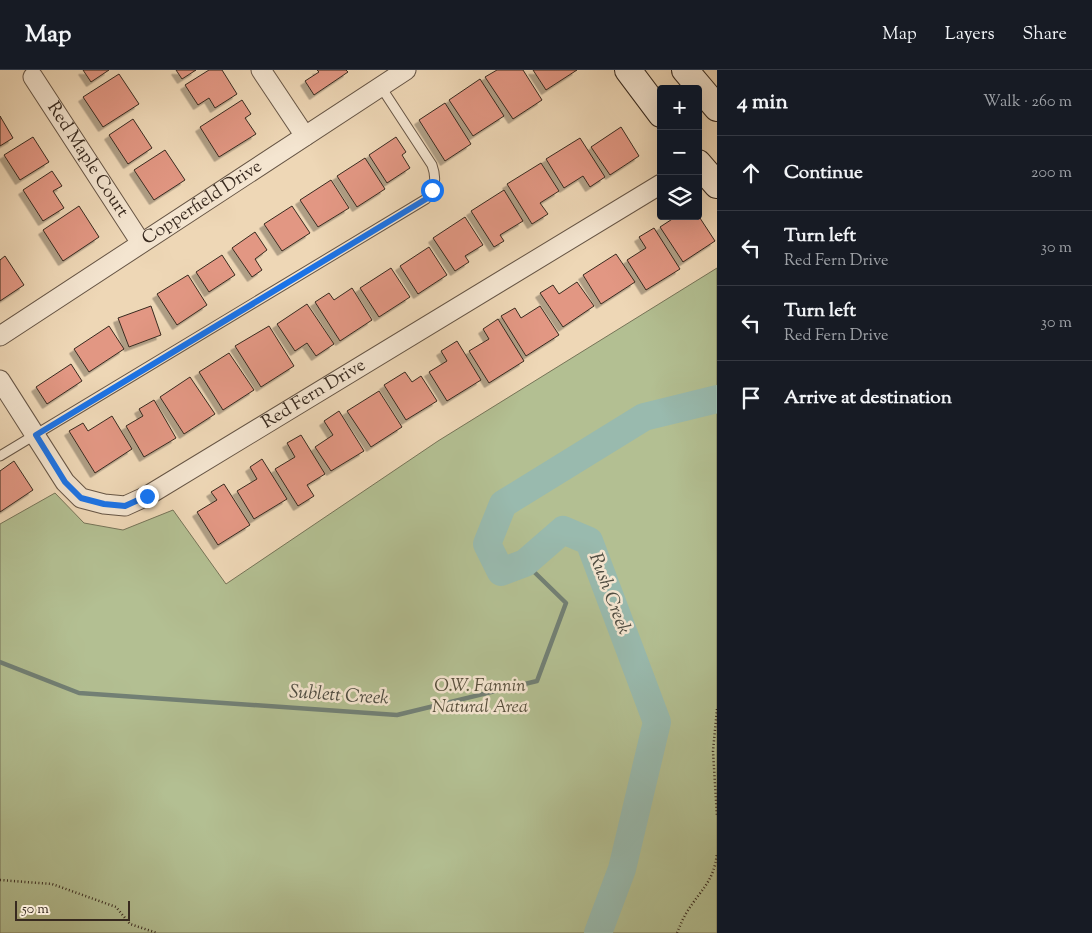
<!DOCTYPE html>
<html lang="en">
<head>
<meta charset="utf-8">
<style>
  :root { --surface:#171b24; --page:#20242c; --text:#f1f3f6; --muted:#9ea1a6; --line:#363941 }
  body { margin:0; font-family:"Sorts Mill Goudy",serif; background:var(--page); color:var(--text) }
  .controls { position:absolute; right:15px; top:15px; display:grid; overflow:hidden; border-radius:5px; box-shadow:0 5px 20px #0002 }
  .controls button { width:45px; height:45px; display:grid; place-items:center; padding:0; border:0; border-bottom:1px solid var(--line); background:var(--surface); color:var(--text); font:25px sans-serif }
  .scale { position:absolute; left:15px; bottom:12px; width:115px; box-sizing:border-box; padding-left:5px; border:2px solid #382a1f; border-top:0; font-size:14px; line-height:18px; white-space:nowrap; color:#382a1f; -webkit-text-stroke:4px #f4e5d0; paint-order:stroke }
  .stop { position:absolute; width:15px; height:15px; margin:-11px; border:4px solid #1a73e8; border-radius:50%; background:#fff }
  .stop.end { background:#1a73e8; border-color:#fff; box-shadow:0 1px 5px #0008 }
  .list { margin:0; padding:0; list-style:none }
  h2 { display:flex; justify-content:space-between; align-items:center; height:65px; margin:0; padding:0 20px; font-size:21px }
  h2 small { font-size:16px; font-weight:400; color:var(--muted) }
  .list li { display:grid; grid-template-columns:32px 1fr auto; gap:15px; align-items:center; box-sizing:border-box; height:75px; padding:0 20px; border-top:1px solid var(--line) }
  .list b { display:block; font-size:19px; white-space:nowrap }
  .list p { margin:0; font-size:16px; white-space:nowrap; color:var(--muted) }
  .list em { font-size:16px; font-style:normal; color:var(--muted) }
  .icon { flex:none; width:28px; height:28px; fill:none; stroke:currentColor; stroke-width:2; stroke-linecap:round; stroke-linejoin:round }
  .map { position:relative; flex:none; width:717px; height:863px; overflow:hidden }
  header { display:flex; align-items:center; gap:30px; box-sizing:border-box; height:70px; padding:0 25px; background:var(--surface); border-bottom:1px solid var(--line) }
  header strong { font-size:24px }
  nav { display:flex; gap:28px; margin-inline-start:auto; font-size:18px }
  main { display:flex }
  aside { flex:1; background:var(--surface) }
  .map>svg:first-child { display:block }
</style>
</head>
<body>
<header>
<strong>Map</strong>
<nav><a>Map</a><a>Layers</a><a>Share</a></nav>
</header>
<main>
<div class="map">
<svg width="717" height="863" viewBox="0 0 717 863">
  <defs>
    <filter id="shadow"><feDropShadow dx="-4.5" dy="4.5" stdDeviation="0" flood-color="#0004"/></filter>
  </defs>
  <rect width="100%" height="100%" fill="#eed7b6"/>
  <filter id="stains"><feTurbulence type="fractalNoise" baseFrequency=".004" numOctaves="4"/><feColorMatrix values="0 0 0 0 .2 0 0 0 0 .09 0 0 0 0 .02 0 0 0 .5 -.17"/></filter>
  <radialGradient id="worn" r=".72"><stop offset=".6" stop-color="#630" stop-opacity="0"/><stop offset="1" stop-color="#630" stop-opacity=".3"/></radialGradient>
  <polygon fill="#b3bf92" stroke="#767458" points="717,198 717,863 0,863 0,454 55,423 84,453 123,460 173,440 226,514 438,371"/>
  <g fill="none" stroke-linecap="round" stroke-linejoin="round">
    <polyline stroke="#728075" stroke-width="4.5" points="0,592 79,623 397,645 537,611 566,533 525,493"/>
    <polyline stroke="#99baae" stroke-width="28" points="598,863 622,799 657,652 589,471 563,460 525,493 501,502 487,474 503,434 644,347 717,329"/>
  </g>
  <g fill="#e29783" stroke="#382a1f" filter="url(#shadow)">
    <polygon points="83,0 109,0 91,12"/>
    <polygon points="176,0 196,0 182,9"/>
    <polygon points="209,0 222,0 237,24 215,38 209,28 198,35 185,15"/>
    <polygon points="317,0 346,0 348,2 314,25 305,11 319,2"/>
    <polygon points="497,0 523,0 542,30 513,49 485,7"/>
    <polygon points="533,0 577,0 546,20"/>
    <polygon points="119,4 139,34 103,57 83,27"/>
    <polygon points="480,9 504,46 473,66 449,30"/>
    <polygon points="242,30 251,44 245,48 256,64 219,87 200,57"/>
    <polygon points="445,33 471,74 445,91 419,50"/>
    <polygon points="0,46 13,68 0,76"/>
    <polygon points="133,49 152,78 128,94 109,65"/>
    <polygon points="621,57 639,86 610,105 591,77"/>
    <polygon points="33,67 49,92 20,110 4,85"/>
    <polygon points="396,67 406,82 402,85 410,98 387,113 369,85"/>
    <polygon points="580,68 605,107 590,117 583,106 564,118 546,89"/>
    <polygon points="165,80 185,110 154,130 134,100"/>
    <polygon points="365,88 385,119 357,137 337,106"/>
    <polygon points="541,93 559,121 540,133 548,144 532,154 507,114"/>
    <polygon points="52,101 62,116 53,121 64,138 43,151 23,120"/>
    <polygon points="331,110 349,138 318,157 300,130"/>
    <polygon points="504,120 523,151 500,165 504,171 494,177 471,141"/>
    <polygon points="79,136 99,167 63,191 43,160"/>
    <polygon points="292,136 310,163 282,181 264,154"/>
    <polygon points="698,145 715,171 683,192 660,157 677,146"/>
    <polygon points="465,147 483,175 465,186 469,192 455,201 433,168"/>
    <polygon points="654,158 680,199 646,220 627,190 646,178 639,167"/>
    <polygon points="255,162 267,180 255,189 262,200 252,207 232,178"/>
    <polygon points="429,177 447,205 418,224 400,196"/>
    <polygon points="616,184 635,212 601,234 583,205"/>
    <polygon points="222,185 235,205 209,222 196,202"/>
    <polygon points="5,186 24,215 0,231 0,190"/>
    <polygon points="391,198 410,227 379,247 360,218"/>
    <polygon points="188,205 207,235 177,255 157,224"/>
    <polygon points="577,212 594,236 563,257 540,223 553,215 559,224"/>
    <polygon points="352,218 372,250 340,271 315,232 329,223 334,230"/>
    <polygon points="307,234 334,274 316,286 307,273 295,281 277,254"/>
    <polygon points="151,236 161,265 129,277 118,248"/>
    <polygon points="540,236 559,265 526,286 501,246 515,238 521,248"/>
    <polygon points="498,249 524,291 489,313 469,281 489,269 483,259"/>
    <polygon points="109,256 124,279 89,302 74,279"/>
    <polygon points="269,256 294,296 261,317 235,276"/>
    <polygon points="457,271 481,310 447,331 429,302 447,291 441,281"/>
    <polygon points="229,283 254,320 223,340 199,302"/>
    <polygon points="71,294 82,311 47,334 36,317"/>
    <polygon points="405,302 412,312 421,306 437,331 406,350 384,315"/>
    <polygon points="190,307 215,344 184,364 160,327"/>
    <polygon points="379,321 402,357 371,377 347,341"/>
    <polygon points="154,330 176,368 144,387 126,356 143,346 139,339"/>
    <polygon points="339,341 364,381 331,401 315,377 333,365 324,351"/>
    <polygon points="112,346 132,379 95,403 69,361 83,353 88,361"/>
    <polygon points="301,365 325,404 307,415 314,426 298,436 275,399 295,387 287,373"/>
    <polygon points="262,389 287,429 254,449 237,421 257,409 250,397"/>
    <polygon points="14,391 33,420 0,442 0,401"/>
    <polygon points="224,414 250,455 218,475 197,442 217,430 211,422"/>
  </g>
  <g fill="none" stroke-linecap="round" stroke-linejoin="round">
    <g stroke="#665545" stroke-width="11">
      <path id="lane" d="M 0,386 L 426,129 C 435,117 437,109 432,95 L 381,17"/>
    </g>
    <g stroke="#665545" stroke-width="21">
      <g id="street">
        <polyline points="261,0 305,66"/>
        <path id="s1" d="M 33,7 L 141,173"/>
        <path id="s2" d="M 0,266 L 406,0"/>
        <path id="s3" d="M 0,310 L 65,412 L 81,428 L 104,434 L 125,436 L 147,426 L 661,114"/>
      </g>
    </g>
    <g stroke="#382a1f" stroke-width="28">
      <g id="secondary">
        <polyline points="628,0 661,44"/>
        <polyline points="685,0 717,38"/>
        <polyline points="698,93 717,115"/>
      </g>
    </g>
    <g stroke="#382a1f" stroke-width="2.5" stroke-dasharray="1 2.5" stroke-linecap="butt">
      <polyline points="717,639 713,681 717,747"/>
      <polyline points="0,810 52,814 116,837 130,854 157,863"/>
      <path d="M 677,863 C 680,856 683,848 687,842 C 701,819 714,812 717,783"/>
    </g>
    <use href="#lane" stroke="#f4e5d0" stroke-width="9"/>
    <use href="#street" stroke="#f4e5d0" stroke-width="19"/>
    <use href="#secondary" stroke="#f4e5d0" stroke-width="26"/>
  </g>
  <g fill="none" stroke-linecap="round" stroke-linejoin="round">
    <polyline stroke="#1a73e8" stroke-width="6" points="147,426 125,436 104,434 81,428 65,412 36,365 426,129 432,120"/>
  </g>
  <g text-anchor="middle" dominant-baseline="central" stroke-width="5" stroke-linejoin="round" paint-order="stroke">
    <g font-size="18" fill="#382a1f" stroke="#f4e5d0">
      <text stroke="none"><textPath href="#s1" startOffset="99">Red Maple Court</textPath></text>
      <text stroke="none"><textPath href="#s2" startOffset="242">Copperfield Drive</textPath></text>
      <text stroke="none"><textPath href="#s3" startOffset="408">Red Fern Drive</textPath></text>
    </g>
    <g font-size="18" font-style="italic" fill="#574f3c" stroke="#f4e5d0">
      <text x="480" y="617">O.W. Fannin<tspan x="480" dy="21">Natural Area</tspan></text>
    </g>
    <g font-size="19" font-style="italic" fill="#504e43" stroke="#f4e5d0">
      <text transform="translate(609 524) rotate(69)">Rush Creek</text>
      <text transform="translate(339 626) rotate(4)">Sublett Creek</text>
    </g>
  </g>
  <rect width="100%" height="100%" filter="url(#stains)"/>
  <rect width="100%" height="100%" fill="url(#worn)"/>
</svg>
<div class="controls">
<button>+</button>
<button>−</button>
<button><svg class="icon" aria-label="layers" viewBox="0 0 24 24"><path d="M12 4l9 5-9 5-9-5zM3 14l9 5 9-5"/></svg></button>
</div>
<div class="scale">50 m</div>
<div class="stop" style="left:432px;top:120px"></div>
<div class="stop end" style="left:147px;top:426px"></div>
</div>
<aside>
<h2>4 min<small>Walk · 260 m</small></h2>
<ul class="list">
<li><svg class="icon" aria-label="ahead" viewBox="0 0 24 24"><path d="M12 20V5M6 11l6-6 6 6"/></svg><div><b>Continue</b></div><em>200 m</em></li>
<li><svg class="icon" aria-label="left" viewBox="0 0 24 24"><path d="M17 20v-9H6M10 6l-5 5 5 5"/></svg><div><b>Turn left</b><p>Red Fern Drive</p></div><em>30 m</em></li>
<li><svg class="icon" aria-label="left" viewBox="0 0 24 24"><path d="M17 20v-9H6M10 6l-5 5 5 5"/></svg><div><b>Turn left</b><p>Red Fern Drive</p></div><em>30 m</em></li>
<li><svg class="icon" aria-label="arrive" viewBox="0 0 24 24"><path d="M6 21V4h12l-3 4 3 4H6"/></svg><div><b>Arrive at destination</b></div></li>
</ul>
</aside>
</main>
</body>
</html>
